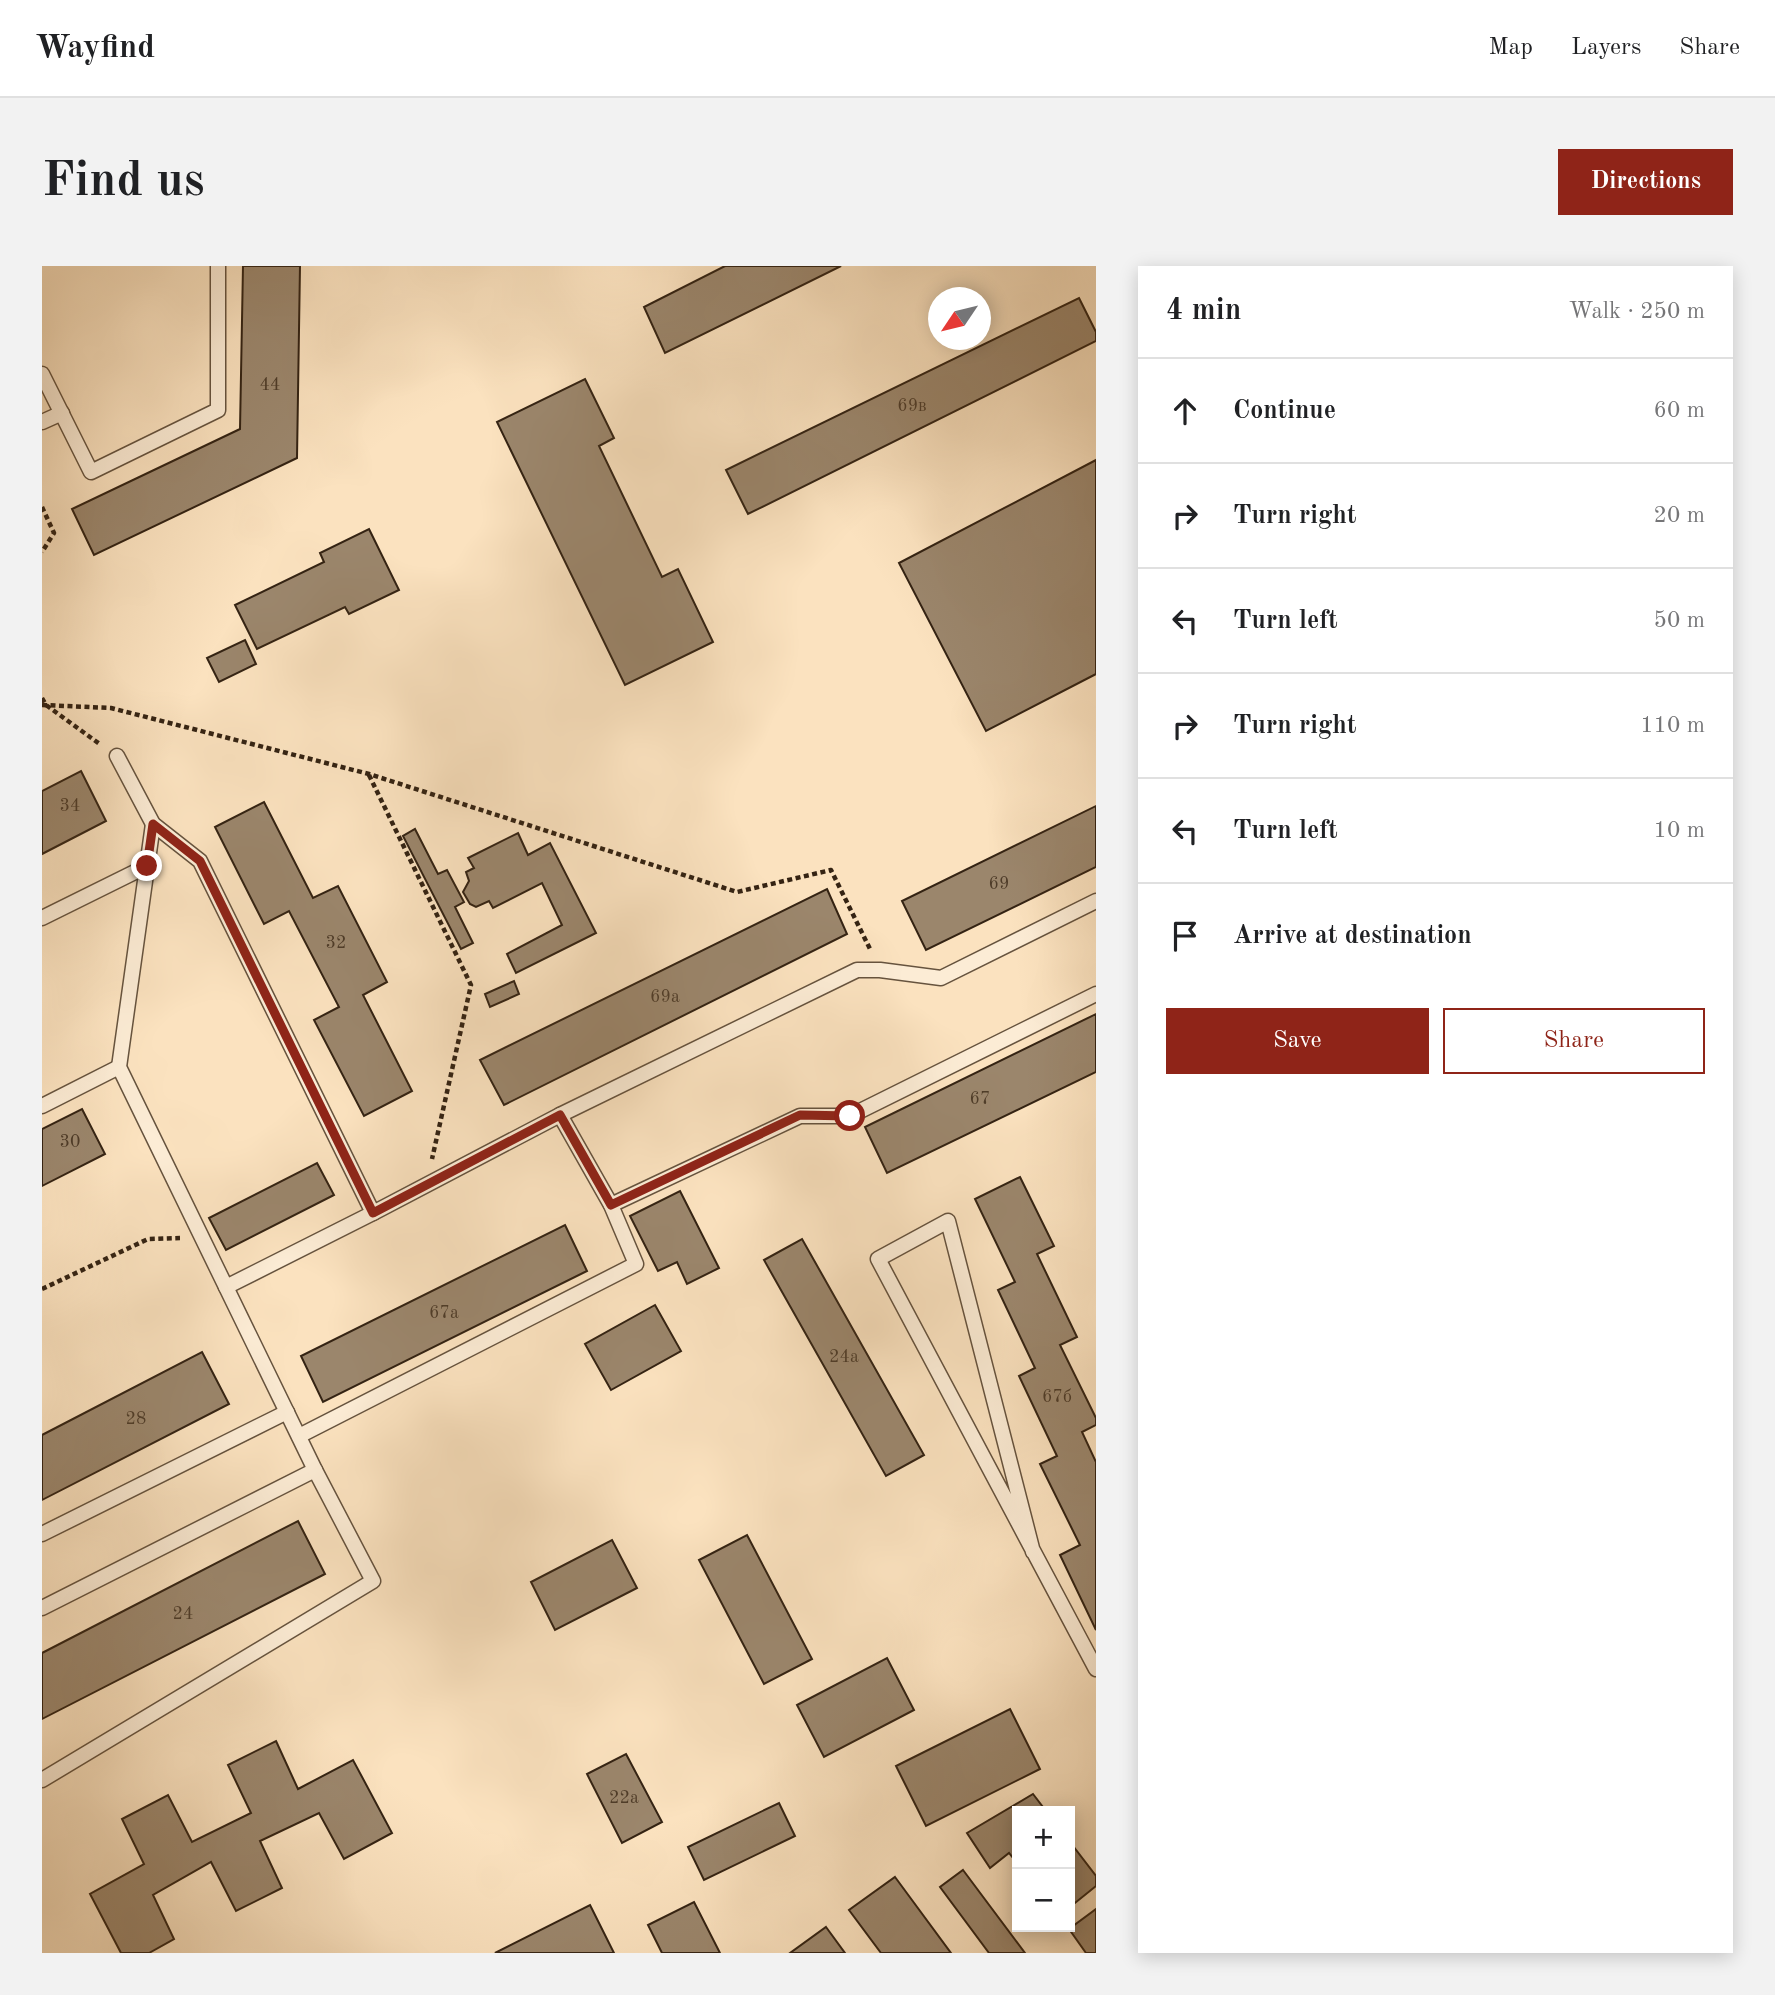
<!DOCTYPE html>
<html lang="en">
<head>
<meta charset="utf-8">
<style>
  :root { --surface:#fff; --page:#f2f2f2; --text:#202124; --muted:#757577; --line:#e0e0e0; --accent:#8f2418 }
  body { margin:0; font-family:"Old Standard TT",serif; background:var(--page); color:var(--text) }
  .controls { position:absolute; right:21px; bottom:21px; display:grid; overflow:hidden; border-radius:0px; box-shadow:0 4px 18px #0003 }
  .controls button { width:63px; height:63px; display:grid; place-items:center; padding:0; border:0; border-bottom:2px solid var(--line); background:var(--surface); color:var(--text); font:35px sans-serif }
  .compass { position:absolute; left:886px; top:21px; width:63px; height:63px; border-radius:50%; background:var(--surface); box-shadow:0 4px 18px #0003; rotate:235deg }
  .stop { position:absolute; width:21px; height:21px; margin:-16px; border:5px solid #8f2418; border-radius:50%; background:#fff }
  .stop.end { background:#8f2418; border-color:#fff; box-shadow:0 2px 7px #0008 }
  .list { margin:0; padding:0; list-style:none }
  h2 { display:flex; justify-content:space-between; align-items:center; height:91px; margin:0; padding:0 28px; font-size:30px }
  h2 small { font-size:23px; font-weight:400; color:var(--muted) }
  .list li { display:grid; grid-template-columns:46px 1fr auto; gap:21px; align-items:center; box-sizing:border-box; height:105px; padding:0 28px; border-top:2px solid var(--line) }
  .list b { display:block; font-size:26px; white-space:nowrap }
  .list em { font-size:23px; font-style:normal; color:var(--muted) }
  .actions { display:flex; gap:14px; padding:21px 28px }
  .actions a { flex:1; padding:16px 0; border:2px solid var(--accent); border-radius:0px; text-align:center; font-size:24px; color:var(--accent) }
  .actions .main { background:var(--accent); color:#fff }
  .icon { flex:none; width:38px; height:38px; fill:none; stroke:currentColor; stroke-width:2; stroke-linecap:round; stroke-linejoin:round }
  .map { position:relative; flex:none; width:1054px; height:1687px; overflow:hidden; border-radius:0px }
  header { display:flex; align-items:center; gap:42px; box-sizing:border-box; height:98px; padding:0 35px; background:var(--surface); border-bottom:2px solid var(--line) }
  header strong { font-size:33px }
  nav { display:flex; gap:38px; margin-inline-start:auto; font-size:24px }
  .intro { display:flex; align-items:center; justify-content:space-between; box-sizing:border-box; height:168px; padding:0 42px }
  h1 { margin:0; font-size:49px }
  .button { padding:18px 32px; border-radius:0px; background:var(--accent); color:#fff; font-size:24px; font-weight:700 }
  main { display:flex; gap:42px; padding:0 42px }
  aside { flex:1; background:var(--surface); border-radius:0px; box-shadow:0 4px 18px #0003 }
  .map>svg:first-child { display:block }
</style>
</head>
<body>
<header>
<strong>Wayfind</strong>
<nav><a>Map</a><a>Layers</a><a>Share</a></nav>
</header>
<div class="intro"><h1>Find us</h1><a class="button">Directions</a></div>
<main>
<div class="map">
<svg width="1054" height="1687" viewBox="0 0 1054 1687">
  <rect width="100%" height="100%" fill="#fbe2bf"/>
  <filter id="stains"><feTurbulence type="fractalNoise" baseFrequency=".00286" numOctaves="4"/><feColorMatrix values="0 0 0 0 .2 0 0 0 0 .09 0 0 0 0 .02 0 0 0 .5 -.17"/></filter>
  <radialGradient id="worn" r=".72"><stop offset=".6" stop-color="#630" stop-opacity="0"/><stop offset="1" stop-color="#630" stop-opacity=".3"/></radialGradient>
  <g fill="#9b866c" stroke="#342313" stroke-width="2">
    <polygon points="201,0 258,0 255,192 52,289 30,243 198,163"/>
    <polygon points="683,0 799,0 623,87 602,41"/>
    <polygon points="1037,32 1054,66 1054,75 706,248 684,204"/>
    <polygon points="543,113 572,172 557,180 620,311 636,303 671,376 583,419 455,156"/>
    <polygon points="1054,194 1054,408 944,465 857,297"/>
    <polygon points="327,263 357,324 307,348 303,341 215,383 193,339 282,296 278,287"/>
    <polygon points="203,374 214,398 177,416 165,392"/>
    <polygon points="39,505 64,555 0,588 0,525"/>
    <polygon points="222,536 271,632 296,620 345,716 321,729 370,825 322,850 272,754 297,741 247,645 222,658 173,561"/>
    <polygon points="1054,540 1054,601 884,684 860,635"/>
    <polygon points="373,563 396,608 405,604 422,636 413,641 431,677 419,683 361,570"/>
    <polygon points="476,567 486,589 508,577 554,667 474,707 465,688 520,659 500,617 451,642 447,635 434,641 428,638 421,626 427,615 424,606 432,602 426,592"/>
    <polygon points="785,623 805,668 462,839 438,794"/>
    <polygon points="472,715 477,728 448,741 443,728"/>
    <polygon points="1054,748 1054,806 845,907 823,861"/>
    <polygon points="40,843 63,888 0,920 0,863"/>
    <polygon points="275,897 292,929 184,984 167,952"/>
    <polygon points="978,911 1012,980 995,988 1035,1071 1018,1079 1054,1152 1054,1159 1040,1166 1054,1196 1054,1364 1018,1289 1038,1279 998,1198 1015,1190 977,1110 993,1102 956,1024 973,1016 933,933"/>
    <polygon points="638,925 677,1002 645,1018 635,996 616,1005 588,950"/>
    <polygon points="523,959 545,1005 281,1136 259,1090"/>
    <polygon points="760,973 882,1189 844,1210 722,994"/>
    <polygon points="613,1039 639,1085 569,1124 543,1078"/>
    <polygon points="160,1086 187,1138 0,1234 0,1169"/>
    <polygon points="256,1255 283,1308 0,1453 0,1387"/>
    <polygon points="705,1269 770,1393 722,1418 657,1294"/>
    <polygon points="570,1274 595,1322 513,1364 489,1316"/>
    <polygon points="845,1392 872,1444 782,1491 755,1439"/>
    <polygon points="968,1443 998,1503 884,1560 854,1500"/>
    <polygon points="234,1475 256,1523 311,1494 350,1567 302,1593 277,1547 218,1575 240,1622 194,1645 169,1596 111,1629 132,1673 107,1687 79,1687 48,1628 102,1598 80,1553 126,1529 150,1576 209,1547 186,1499"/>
    <polygon points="584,1488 620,1556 580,1577 545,1508"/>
    <polygon points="991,1528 1004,1545 975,1545 975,1597 967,1587 948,1602 925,1567"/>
    <polygon points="737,1537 753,1570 662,1614 646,1581"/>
    <polygon points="1028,1576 1054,1610 1054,1620 1028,1641"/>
    <polygon points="921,1604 983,1687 947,1687 898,1621"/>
    <polygon points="853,1611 909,1687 839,1687 807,1644"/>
    <polygon points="652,1636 678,1687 620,1687 606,1659"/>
    <polygon points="548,1639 572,1687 453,1687"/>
    <polygon points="1054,1643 1054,1687 1044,1687 1027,1663"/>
    <polygon points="784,1661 803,1687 748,1687"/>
  </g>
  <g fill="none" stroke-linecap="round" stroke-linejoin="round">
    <g stroke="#66533e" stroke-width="17">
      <g id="lane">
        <polyline points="0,108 49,206 176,144 176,0"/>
        <polyline points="0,156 20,147"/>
        <polyline points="75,490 111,558 158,595 331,947 184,1021"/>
        <polyline points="0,652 105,600"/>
        <polyline points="0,840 77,801"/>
        <polyline points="569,939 758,850 808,850 1054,728"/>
        <polyline points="331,947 518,849 815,704 838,704 899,712 1054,635"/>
        <polyline points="257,1170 594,998 569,939 518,849"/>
        <polyline points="0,1268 245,1146"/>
        <polyline points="991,1286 906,955 836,993 1054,1403"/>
        <polyline points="0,1342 273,1204"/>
        <polyline points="0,1514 331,1315 273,1204 77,801 111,558"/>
      </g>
    </g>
    <g stroke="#342313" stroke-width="4.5" stroke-dasharray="5 3.5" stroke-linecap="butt">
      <polyline points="0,241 12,267 0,286"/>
      <polyline points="0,432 4,439 59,479"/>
      <polyline points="0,439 69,442 327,508 695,626 789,604 828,683"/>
      <polyline points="327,509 429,719 390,893"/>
      <polyline points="0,1023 106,973 138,972"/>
    </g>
    <use href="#lane" stroke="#fcecd5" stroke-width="14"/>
  </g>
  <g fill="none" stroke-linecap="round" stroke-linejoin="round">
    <polyline stroke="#8f2418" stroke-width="9" points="105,600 111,558 158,595 331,947 518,849 569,939 758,849 808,850"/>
  </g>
  <g text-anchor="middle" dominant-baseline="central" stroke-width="7" stroke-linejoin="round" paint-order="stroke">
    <g font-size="18" fill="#4e3c29">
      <text x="228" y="119">44</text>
      <text x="870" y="140">69в</text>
      <text x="28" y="540">34</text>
      <text x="957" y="618">69</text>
      <text x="294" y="677">32</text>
      <text x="623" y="731">69а</text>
      <text x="938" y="833">67</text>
      <text x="28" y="876">30</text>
      <text x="402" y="1047">67а</text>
      <text x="802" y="1091">24а</text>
      <text x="1015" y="1131">67б</text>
      <text x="94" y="1153">28</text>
      <text x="141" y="1348">24</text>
      <text x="582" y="1532">22а</text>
    </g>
  </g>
  <rect width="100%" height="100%" filter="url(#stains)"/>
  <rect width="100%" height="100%" fill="url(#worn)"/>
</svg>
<div class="controls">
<button>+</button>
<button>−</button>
</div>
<svg class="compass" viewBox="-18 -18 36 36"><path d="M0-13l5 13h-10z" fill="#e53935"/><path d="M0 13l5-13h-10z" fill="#757577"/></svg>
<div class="stop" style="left:808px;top:850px"></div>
<div class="stop end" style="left:105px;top:600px"></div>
</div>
<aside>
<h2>4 min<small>Walk · 250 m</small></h2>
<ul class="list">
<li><svg class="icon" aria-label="ahead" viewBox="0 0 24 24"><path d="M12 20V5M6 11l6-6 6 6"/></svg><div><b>Continue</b></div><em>60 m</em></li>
<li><svg class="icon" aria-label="right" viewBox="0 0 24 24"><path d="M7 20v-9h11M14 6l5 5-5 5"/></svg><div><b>Turn right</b></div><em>20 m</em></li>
<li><svg class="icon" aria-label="left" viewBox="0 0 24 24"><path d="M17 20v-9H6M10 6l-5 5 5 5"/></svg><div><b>Turn left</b></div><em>50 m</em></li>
<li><svg class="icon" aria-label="right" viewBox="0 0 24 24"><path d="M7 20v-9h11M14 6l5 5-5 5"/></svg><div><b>Turn right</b></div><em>110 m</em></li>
<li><svg class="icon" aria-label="left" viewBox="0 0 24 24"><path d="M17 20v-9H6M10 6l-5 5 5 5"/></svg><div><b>Turn left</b></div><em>10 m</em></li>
<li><svg class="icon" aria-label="arrive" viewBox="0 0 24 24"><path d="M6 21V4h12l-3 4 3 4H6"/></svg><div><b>Arrive at destination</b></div></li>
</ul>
<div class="actions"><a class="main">Save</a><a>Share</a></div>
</aside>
</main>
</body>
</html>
